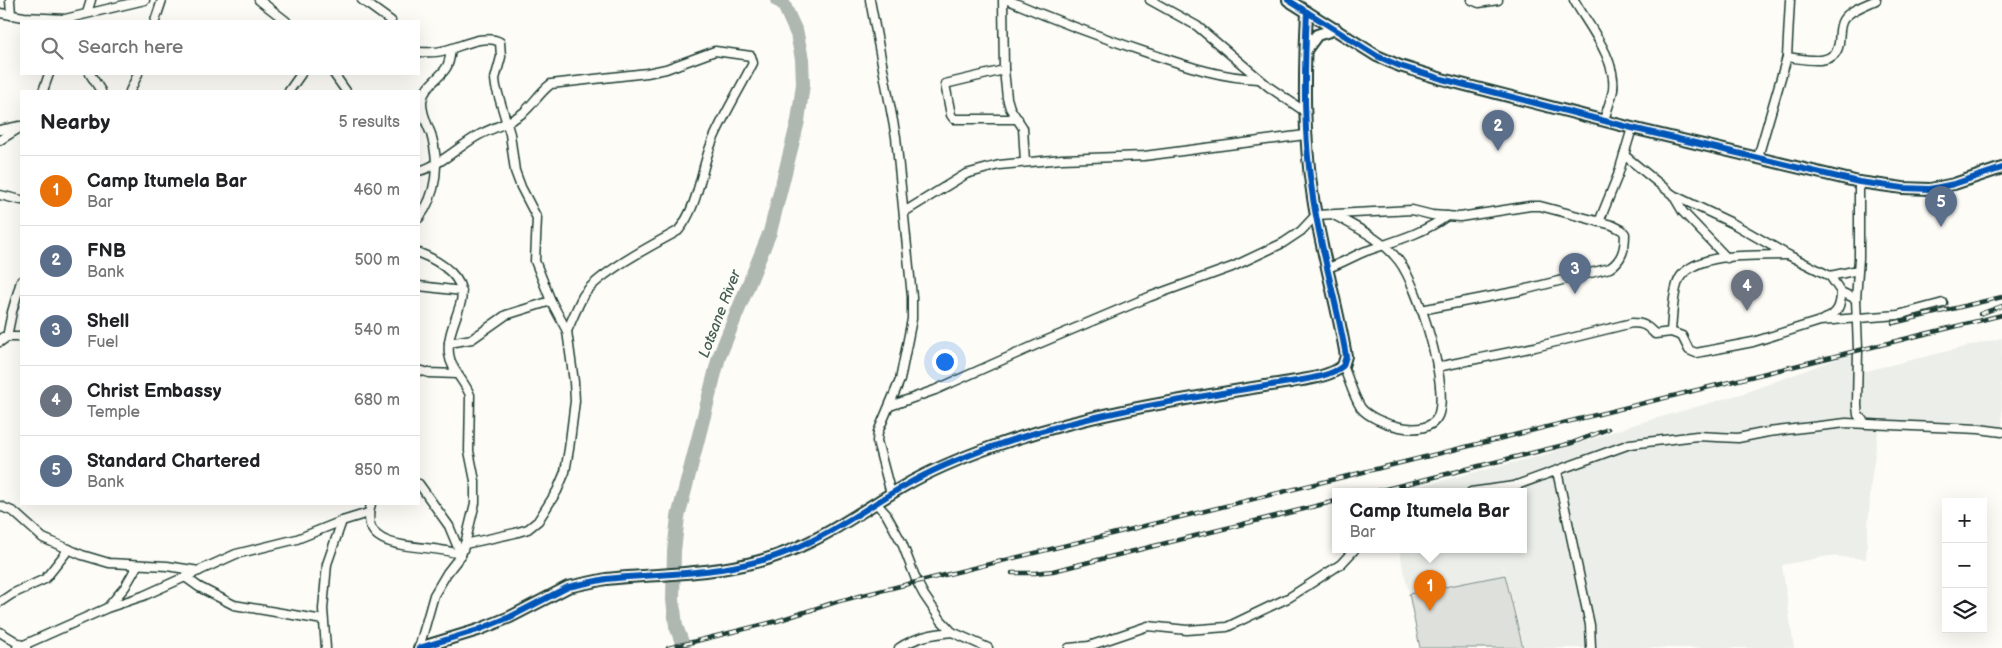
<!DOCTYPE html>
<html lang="en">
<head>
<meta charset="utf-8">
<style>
  :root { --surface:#fff; --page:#f6f6f6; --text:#202124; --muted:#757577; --line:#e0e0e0; --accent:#ea580c }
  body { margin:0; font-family:"Balsamiq Sans",sans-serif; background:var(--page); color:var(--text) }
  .controls { position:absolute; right:15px; bottom:15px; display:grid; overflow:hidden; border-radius:0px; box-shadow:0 5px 20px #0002 }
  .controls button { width:45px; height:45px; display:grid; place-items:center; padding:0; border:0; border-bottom:1px solid var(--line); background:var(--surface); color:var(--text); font:25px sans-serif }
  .you { position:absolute; left:944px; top:361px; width:18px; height:18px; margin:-12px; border:4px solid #fff; border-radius:50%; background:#1a73e8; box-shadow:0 0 0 8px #1a73e833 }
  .badge { display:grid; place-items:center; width:32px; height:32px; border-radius:50%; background:var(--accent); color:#fff; font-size:16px; font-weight:700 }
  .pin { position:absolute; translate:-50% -41px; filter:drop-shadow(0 1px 2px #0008) }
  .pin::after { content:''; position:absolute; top:26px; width:18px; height:15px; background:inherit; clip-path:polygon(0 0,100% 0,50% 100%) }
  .popup { position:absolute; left:1332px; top:488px; width:195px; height:65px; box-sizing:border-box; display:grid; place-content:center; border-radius:0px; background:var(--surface); filter:drop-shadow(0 1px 4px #0005); font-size:16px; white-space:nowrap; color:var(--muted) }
  .popup b { font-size:19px; color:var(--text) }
  .popup::after { content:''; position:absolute; left:50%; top:100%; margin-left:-10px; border:10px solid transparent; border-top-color:var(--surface) }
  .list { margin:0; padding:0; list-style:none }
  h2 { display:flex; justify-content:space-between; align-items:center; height:65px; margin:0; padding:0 20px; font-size:21px }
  h2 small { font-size:16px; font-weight:400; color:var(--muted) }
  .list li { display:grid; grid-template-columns:32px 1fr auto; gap:15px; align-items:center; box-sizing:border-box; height:70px; padding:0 20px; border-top:1px solid var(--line) }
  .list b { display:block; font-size:19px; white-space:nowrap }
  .list p { margin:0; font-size:16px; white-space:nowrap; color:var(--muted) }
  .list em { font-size:16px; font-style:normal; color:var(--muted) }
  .icon { flex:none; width:28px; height:28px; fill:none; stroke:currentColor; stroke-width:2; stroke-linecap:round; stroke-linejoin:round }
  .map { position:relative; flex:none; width:2002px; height:648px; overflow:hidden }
  .search { position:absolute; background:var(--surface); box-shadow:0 5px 20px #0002; left:20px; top:20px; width:400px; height:55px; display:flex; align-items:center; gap:12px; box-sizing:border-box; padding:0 18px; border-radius:0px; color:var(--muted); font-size:19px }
  .panel { position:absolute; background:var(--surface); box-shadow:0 5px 20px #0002; left:20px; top:90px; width:400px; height:415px; border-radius:0px }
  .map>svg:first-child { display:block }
</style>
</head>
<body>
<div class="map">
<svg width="2002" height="648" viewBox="0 0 2002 648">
  <rect width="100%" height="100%" fill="#fdfcf7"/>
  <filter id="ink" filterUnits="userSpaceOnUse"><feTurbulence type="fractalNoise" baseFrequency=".02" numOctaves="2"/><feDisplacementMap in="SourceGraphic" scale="10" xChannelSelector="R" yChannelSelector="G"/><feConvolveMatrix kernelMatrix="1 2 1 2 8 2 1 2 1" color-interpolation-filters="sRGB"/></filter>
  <g filter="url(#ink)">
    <polygon fill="#eceee9" points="2002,338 2002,432 1879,425 1871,482 1866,559 1829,556 1782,565 1794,648 1524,648 1502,560 1505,575 1409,594 1399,550 1524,550 1524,492 1396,492 1544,455 1636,424 1741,394 1853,353 1858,349 1858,373"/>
    <polygon fill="#dde0db" stroke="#7e8e88" points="1505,575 1523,648 1420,648 1409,594"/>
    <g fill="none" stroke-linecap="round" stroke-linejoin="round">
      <polyline stroke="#aeb8b1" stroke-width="14" points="684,648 676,626 673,600 674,551 678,517 719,357 770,232 798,121 803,84 802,59 797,34 783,3 777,0"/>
      <g stroke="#1f3d34" stroke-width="11">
        <g id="minor">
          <polyline points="10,0 11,15"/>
          <polyline points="259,0 286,21"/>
          <polyline points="362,0 391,21"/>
          <polyline points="870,0 896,137 912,297 912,319 900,380 878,432 877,441 891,494"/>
          <polyline points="1003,0 1004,70 1007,98 1010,108 1023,128 1025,162"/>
          <path d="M 1008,0 C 1054,20 1100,37 1148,53 C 1184,65 1220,78 1259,79"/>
          <polyline points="1150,0 1197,26 1269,87 1304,111"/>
          <polyline points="1472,0 1479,3 1498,0"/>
          <path d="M 1574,0 C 1588,25 1617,59 1613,90 C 1611,100 1607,110 1604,120"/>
          <polyline points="0,13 24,17 65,19 145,0"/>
          <polyline points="87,13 91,0"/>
          <polyline points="155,21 162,0"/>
          <path d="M 419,52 C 427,52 434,53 442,51 C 459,48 483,33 500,42 L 501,57 L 495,79 L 496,87 L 510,134 L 515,171 L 521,187 L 537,218 L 535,261 L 551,301 L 567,331 L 574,382 L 575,401 L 569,449 L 565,472 L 557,491 L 538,521 L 528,529 L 515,533 L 465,544"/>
          <path d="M 1787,57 C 1805,59 1836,68 1839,43 C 1840,35 1839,26 1843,20 C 1849,10 1866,5 1876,0"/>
          <polyline points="1004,70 945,84 951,115 954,119 1018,119"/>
          <polyline points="90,74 101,91"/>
          <polyline points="334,74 346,91"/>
          <polyline points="43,91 49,74"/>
          <polyline points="130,91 138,74"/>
          <polyline points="289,91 301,74"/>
          <polyline points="0,130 20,126"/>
          <polyline points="0,140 21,127"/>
          <polyline points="1624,155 1673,195 1732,223 1788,255 1830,276 1858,270"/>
          <polyline points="1758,157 1787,57 1790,0"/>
          <path d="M 419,171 C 441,165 459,146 479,135 C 494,127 511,123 524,112 C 534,103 540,92 551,84 L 647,73 L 666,69 L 715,51 L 751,56 L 753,63 C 740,89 724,114 712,142 C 700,171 699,206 678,231 C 654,244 597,274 583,296 C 577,307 572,320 567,331"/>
          <polyline points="1859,182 1859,258 1856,299 1858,349 1857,406 1858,415 1865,423"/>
          <polyline points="0,195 21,200"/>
          <polyline points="1673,195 1683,212 1727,258"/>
          <polyline points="904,212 966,174 999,165 1062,159 1144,156 1305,135"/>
          <path d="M 1334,215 C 1356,227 1383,240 1399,261 C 1418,286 1450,386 1438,416 C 1427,441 1373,423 1361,408 C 1353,396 1349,379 1343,366"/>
          <path d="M 419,218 C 437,194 440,163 431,134 C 427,124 421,112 422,101 C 424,86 439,79 446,68 C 450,62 450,55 451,49"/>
          <polyline points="1599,222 1618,175 1632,128"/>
          <path d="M 419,253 C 440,261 469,279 460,305 C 455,322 447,336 449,354 C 451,370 464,380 470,395 L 469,451 L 475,481 L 475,503 L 465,544 L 461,555 L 447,573 L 434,595 L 419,648"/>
          <path d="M 1327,268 C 1341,264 1353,256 1366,251 C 1395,241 1422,234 1447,216"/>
          <polyline points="1830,276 1841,292 1856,299"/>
          <polyline points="419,286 462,291"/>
          <path d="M 1825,319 C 1838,314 1841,305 1841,292"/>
          <path d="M 1671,332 C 1672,319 1673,286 1681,276 C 1701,251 1759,256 1788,255"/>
          <polyline points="3,337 21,337"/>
          <polyline points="0,342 7,337 12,312 21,281"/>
          <polyline points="449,343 472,339 506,315 551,301"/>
          <path d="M 1437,367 L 1535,347 L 1632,323 C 1644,323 1647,326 1655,334 L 1671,332 L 1682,336 L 1689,350 L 1696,353 L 1753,342 L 1820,321 L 1898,315 L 1943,303"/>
          <polyline points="419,370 429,373 457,374"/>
          <path d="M 890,406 L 935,390 L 1038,344 L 1149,297 L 1232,267 L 1283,243 L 1301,231 L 1316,215 L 1412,210 L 1432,215 L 1460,217 L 1530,206 L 1540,206 L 1612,225 L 1622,230 L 1625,234 C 1625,249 1622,260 1610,268 L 1519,291 L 1421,310"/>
          <polyline points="1557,471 1590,625 1591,648"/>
          <polyline points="419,484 449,526 461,555"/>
          <polyline points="1471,492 1514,486 1630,444 1697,436 1738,438 1768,432 1846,423 1979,429 2002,432"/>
          <polyline points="876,503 886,514 902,543 917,582 924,595 941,620 952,632 988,648"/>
          <path d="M 371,504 C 356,558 432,541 461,555"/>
          <polyline points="0,506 14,512 43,538 82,555 109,563 167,566 199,571"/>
          <polyline points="185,577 199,587 234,605 323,620"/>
          <polyline points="0,602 12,594 45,579 69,549"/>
          <polyline points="108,607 125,587 137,566"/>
          <polyline points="0,632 26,648"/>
          <polyline points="17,648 107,608 143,596 236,554 297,539 342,521 368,513"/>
          <polyline points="326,648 323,609 327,564 342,521"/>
          <path d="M 899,648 C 916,637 932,634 952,632"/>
          <polyline points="1069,648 1089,646 1148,626 1187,630 1227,627 1290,597 1341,564 1354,550"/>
        </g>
      </g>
      <g stroke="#1f3d34" stroke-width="14">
        <g id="tertiary">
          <polyline points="1288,0 1377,56 1400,66 1442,79 1632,128 1859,182 1903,188 1930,189 1954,184 2002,168"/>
          <polyline points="1306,50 1317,35 1336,29"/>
          <path d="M 419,648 L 478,630 L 510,617 L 568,587 L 606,579 C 666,573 732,575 789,551 C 830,535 866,508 904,486 C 933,469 966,456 997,445 C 1092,412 1191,398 1290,382 C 1307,379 1329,377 1343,366 L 1346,356 C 1337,303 1321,251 1313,198 C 1303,136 1304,75 1307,12"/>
        </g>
      </g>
      <use href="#minor" stroke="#fdfcf7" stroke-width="8"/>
      <use href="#tertiary" stroke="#fdfcf7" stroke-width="10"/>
      <g stroke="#1f3d34" stroke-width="4.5">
        <g id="rail">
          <polyline points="1980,314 2002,306"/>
          <polyline points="1893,323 2002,297"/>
          <polyline points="1374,492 1572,443 1608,429"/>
          <polyline points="1012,573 1035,573 1053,571 1336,501"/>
          <polyline points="668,648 777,621 839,601 2002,315"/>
        </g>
      </g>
      <use href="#rail" stroke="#fdfcf7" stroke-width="2.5" stroke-dasharray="8" stroke-linecap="butt"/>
      <g stroke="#fdfcf7" stroke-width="9">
        <g id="cycleway">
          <polyline points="1288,0 1377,56 1400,66 1442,79 1632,128 1859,182 1903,188 1930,189 1954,184 2002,168"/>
          <path d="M 419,648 L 478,630 L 510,617 L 568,587 L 606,579 C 666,573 732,575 789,551 C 830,535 866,508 904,486 C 933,469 966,456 997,445 C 1092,412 1191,398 1290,382 C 1307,379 1329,377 1343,366 L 1346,356 C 1337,303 1321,251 1313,198 C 1303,136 1304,75 1307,12"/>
        </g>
      </g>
      <use href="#cycleway" stroke="#0057b8" stroke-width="6"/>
    </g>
  </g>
  <g text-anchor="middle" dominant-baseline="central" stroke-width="4.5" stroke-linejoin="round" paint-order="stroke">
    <g font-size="15" font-style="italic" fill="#435c53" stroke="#fdfcf7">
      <text transform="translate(720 314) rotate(-69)">Lotsane River</text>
    </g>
  </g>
</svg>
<div class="controls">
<button>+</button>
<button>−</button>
<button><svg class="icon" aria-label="layers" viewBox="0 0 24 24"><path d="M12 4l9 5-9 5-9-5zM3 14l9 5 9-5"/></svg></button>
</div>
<div class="you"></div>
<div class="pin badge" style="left:1430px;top:611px;background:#e8710a">1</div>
<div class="popup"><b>Camp Itumela Bar</b>Bar</div>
<div class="pin badge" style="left:1498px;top:151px;background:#5c6f8a">2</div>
<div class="pin badge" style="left:1575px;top:294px;background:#5c6f8a">3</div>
<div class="pin badge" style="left:1747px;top:311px;background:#6b7280">4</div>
<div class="pin badge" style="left:1941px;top:227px;background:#5c6f8a">5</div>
<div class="search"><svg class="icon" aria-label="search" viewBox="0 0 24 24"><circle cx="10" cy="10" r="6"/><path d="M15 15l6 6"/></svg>Search here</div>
<section class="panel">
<h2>Nearby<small>5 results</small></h2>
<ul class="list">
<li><span class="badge" style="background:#e8710a">1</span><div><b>Camp Itumela Bar</b><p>Bar</p></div><em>460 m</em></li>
<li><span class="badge" style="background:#5c6f8a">2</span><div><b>FNB</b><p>Bank</p></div><em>500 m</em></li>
<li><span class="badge" style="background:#5c6f8a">3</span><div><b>Shell</b><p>Fuel</p></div><em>540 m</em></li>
<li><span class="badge" style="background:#6b7280">4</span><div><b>Christ Embassy</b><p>Temple</p></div><em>680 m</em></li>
<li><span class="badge" style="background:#5c6f8a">5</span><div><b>Standard Chartered</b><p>Bank</p></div><em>850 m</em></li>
</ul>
</section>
</div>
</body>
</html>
